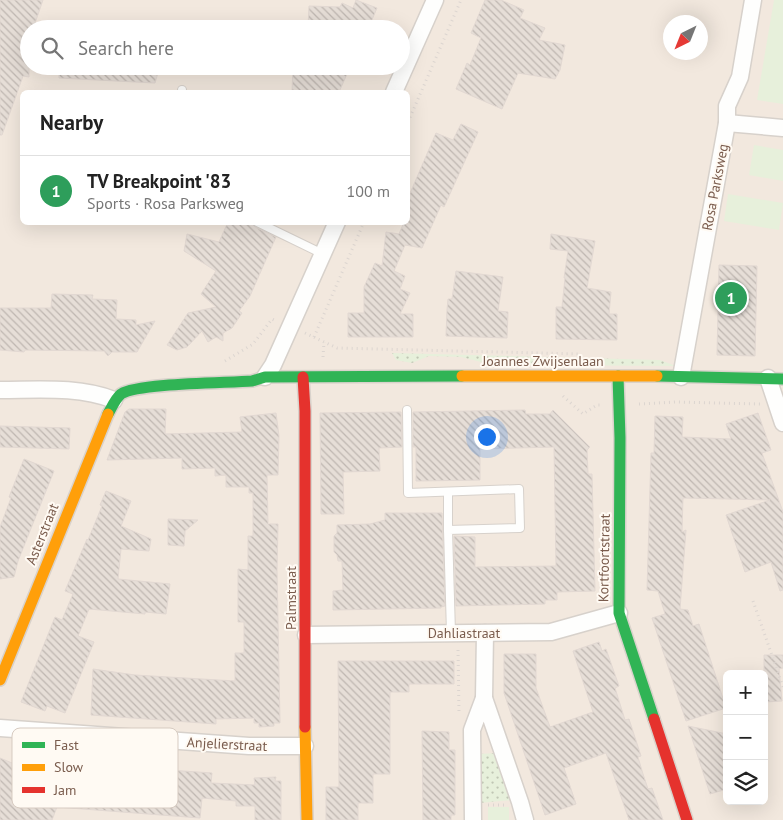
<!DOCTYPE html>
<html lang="en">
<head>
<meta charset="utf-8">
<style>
  :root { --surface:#fff; --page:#f2f2f2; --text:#222; --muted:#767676; --line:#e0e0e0; --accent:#7c3aed }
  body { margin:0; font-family:"PT Sans",sans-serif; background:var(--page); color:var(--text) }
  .controls { position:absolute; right:15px; bottom:15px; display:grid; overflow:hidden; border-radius:8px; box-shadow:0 5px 20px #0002 }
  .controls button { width:45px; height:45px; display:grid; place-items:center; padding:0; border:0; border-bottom:1px solid var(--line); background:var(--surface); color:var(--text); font:25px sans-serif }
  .compass { position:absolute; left:663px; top:15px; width:45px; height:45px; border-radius:50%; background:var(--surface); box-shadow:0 5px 20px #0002; rotate:223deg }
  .you { position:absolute; left:486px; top:436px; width:18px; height:18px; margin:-12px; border:4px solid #fff; border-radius:50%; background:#1a73e8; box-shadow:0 0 0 8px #1a73e833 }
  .badge { display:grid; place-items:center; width:32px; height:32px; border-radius:50%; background:var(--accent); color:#fff; font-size:16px; font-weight:700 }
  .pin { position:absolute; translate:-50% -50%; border:2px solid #fff; box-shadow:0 1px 5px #0006 }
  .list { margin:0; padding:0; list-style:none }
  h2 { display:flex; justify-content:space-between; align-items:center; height:65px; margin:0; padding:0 20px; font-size:21px }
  h2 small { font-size:16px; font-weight:400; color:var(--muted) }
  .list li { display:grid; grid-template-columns:32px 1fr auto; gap:15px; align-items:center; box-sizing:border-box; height:70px; padding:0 20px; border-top:1px solid var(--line) }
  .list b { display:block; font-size:19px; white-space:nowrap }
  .list p { margin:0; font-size:16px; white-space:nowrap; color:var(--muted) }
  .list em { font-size:16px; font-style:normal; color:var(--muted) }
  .icon { flex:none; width:28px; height:28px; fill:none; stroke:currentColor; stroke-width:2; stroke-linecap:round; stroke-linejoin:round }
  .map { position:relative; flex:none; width:783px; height:820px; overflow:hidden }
  .search { position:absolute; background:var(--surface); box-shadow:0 5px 20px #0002; left:20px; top:20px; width:390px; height:55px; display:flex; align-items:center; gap:12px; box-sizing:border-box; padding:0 18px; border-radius:28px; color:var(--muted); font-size:19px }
  .panel { position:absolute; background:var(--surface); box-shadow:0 5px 20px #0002; left:20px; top:90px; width:390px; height:135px; border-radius:8px }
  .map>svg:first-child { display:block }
</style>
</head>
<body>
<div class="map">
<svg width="783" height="820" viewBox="0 0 783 820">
  <defs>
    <pattern id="grass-dots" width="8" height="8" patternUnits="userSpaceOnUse" patternTransform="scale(1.25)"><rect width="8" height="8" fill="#e7f0db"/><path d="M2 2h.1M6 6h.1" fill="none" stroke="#c0c6b4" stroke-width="1.8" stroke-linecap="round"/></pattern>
    <pattern id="building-back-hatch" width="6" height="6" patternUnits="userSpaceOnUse" patternTransform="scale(1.25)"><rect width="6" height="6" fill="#e6ded7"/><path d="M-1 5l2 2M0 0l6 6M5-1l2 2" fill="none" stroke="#bfb7b1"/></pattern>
  </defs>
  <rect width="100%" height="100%" fill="#f9f5f0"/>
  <path fill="#f2e8de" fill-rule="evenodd" d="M 0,0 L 783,0 L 783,820 L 0,820 ZM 670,22 L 700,22 L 700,52 L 670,52 ZM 29,29 L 401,29 L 401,66 L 29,66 ZM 22,92 L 408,92 L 408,222 L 22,222 ZM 727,674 L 764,674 L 764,801 L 727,801 Z"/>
  <g fill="url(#grass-dots)">
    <polygon points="392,353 660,360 676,366 522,365 485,363 461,357 429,356 412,363 396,360"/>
    <polygon points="498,753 514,800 479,803 478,754"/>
  </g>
  <g fill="#e7f0db">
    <polygon points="774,0 783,0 783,104 757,100"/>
    <polygon points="754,145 783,150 783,181 749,175"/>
    <polygon points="728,194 783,203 779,230 724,221"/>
    <rect x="488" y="807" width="21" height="13"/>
  </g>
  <g fill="url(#building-back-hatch)" stroke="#e2d8d2">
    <polygon points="0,0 43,0 33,29 29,29 29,77 23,76 2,135 0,135"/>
    <polygon points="356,0 377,8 368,29 308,29 309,6 340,7 342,3 353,8"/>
    <polygon points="485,0 501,0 524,10 520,18 545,28 539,40 565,45 560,70 555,79 518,73 502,109 456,89 467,63 470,65 481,38 471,33"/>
    <polygon points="59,66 160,66 155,83 59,78"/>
    <polygon points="293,66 330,66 347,74 339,92 292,92"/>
    <polygon points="461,124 478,132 444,207 441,205 422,248 405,245 394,271 405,276 400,289 410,293 400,314 413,314 413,337 348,337 348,313 364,313 364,287 375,263 382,266 386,232 399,234 404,222 408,222 408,198 436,133 453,140"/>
    <polygon points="228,222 251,222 255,227 276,237 250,296 239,311 242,313 232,328 223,333 223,341 216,337 208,342 202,331 187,347 177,350 167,345 188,313 216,307 201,294 216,271 184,251 187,234 219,242"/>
    <polygon points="551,234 595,241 587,288 611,292 609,314 617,314 617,340 556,339 556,307 562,307 565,278 564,278 568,251 550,249"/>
    <polygon points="719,265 757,266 755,356 717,355"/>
    <polygon points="456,271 503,277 498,311 508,312 507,338 446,336 447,310 448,299 452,299"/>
    <polygon points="52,294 93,295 92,299 117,300 116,319 136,320 136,325 155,321 137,352 112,352 108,356 104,351 25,350 24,352 0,350 0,308 51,308"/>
    <polygon points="129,409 166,409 165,434 242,432 240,417 276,413 279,436 278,475 267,475 268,524 278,524 277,570 280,723 274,723 274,726 259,727 259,723 254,723 254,718 216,719 216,724 91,715 93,669 135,675 235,681 235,653 244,653 244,622 238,622 238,569 248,570 248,536 253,536 253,493 249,493 249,487 226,487 226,475 215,476 215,468 182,469 182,458 107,460 125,412"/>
    <polygon points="525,410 526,414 550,414 553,410 590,447 587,450 588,474 592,474 595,591 557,592 557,600 545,600 545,604 456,606 454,536 475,537 475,567 556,566 554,447 480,449 480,480 416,481 416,447 413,447 413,412"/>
    <polygon points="401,412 402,447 379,448 380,471 343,472 344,514 321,514 320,413"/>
    <polygon points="758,413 771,450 762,453 783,512 783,590 780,591 771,562 745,572 726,515 770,500 683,498 682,532 686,530 680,609 688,610 693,626 699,624 726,708 686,721 652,618 665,614 658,591 647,590 651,453 654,453 655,416 683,417 682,437 731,439 726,424"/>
    <polygon points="0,426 70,428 69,449 0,447"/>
    <polygon points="24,459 54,471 18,561 14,577 0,579 0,527 11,498 9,497"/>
    <polygon points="106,491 131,501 121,526 151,539 149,551 121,549 118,579 170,584 166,614 145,612 145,614 89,609 78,636 94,642 65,713 47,706 45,711 21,702 55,617 62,620 73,594 65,591 87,539 88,540 102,506 100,505"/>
    <polygon points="385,513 442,513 445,606 441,607 441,608 333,610 333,591 343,590 342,561 338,561 337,555 334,552 334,536 337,533 337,525 370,524 385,520"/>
    <polygon points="168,519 198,520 185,531 184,546 168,545"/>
    <polygon points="599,642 602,651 606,649 619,686 615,688 625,720 629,719 641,756 638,757 643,774 648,789 652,788 663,820 629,820 606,753 564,768 576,804 545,815 504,693 504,654 536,654 536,688 550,727 593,712 573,651"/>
    <polygon points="764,655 783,655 783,668 779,669 782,701 764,702"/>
    <polygon points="338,661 454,661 454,684 409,684 409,692 390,692 390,774 373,774 373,803 358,803 358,820 326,820 326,787 339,787"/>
    <polygon points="688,726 727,734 727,789 710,794"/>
    <polygon points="422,731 449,732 449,750 455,750 455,815 451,815 451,820 423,820"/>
    <polygon points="0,758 12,763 14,759 19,761 20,759 66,778 68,763 212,773 211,783 255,785 254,778 276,777 275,781 281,781 281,820 255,820 255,806 236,806 236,801 202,798 200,818 57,807 52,820 0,820"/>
  </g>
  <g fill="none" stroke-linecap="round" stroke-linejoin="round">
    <g stroke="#d7d1cb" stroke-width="10">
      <g id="lane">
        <polyline points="182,92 182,90"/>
        <polyline points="257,222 323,254"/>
        <polyline points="407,410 408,493 519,489 520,528 448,530 451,633"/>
        <polyline points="448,492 448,530"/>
      </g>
    </g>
    <g stroke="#d7d1cb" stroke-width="19">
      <g id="street">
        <polyline points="394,92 435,0"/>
        <polyline points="727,123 783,128"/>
        <polyline points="265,377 273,365 337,222"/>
        <polyline points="681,377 727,123 727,106 740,77 753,0"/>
        <polyline points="768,378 783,423"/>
        <path d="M 0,390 C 38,390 78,386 114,400"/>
        <polyline points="306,635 551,632 619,613"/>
        <polyline points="484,698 485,633"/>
        <polyline points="0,728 249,746 305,746"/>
        <polyline points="473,820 472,730 484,698 520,802 525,820"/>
      </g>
    </g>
    <g stroke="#d9d2cb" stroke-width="14">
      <g id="fast">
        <polyline points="618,376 620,438 619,613 654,719"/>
        <polyline points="657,376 783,379"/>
        <path d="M 108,414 C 112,407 115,399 121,394 C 138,383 227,383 252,381 L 265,377 L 462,376"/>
      </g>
    </g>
    <g stroke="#d9d2cb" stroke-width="14">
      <g id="slow">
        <polyline points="462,376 657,376"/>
        <polyline points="0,680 108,414"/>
        <polyline points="305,727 307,820"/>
      </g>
    </g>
    <g stroke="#d9d2cb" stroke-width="14">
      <g id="jam">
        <polyline points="303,377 305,411 305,727"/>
        <polyline points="654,719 687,820"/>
      </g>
    </g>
    <g stroke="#dcd5d0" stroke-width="3" stroke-dasharray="1 4" stroke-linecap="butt">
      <polyline points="408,122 461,0"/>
      <polyline points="305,333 337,348 578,354"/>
      <polyline points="314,337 364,222"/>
      <polyline points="323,357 324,342"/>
      <polyline points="225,361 253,344 272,319 276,321"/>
      <polyline points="563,396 583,414 597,405 600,405"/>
      <polyline points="639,404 676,402 760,404"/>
      <polyline points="753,601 783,687"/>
      <polyline points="458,650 459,713"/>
      <polyline points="488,805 504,805"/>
    </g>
    <use href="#lane" stroke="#fefefd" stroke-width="8"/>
    <use href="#street" stroke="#fefefd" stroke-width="16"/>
    <use href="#fast" stroke="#30b455" stroke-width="11"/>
    <use href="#slow" stroke="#ff9f0a" stroke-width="11"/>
    <use href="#jam" stroke="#e5322d" stroke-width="11"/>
  </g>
  <g text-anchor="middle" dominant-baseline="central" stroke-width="4" stroke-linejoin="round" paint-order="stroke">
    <g font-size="14" fill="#7a5c4d" stroke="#fffaf3">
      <text transform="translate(715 187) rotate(-79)">Rosa Parksweg</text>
      <text x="543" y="361">Joannes Zwijsenlaan</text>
      <text transform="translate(42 534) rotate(-68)">Asterstraat</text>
      <text transform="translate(604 558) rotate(-89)">Kortfoortstraat</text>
      <text transform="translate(291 598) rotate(-90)">Palmstraat</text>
      <text x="464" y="633">Dahliastraat</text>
      <text transform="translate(227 744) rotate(3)">Anjelierstraat</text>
    </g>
  </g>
  <rect x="12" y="728" width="166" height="80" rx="8" fill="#fffaf3" stroke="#d7cbc1" stroke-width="1"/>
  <rect x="22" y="742" width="23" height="6" fill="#30b455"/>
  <rect x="22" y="764" width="23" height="7" fill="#ff9f0a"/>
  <rect x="22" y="787" width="23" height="6" fill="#e5322d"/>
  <g font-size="14" fill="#7a5c4d">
    <text x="54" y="750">Fast</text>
    <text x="54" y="772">Slow</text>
    <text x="54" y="795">Jam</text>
  </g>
</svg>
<div class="controls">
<button>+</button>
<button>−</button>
<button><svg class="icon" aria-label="layers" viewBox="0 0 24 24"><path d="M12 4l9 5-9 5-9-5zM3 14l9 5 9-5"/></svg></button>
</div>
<svg class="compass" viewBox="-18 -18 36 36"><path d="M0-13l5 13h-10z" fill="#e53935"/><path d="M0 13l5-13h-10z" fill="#767676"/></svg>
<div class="you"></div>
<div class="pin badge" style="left:731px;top:298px;background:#2e9e5b">1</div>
<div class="search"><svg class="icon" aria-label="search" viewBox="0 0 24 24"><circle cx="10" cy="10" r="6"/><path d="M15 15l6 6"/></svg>Search here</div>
<section class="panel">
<h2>Nearby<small></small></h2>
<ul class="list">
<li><span class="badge" style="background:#2e9e5b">1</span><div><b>TV Breakpoint '83</b><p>Sports · Rosa Parksweg</p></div><em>100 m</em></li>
</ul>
</section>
</div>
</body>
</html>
